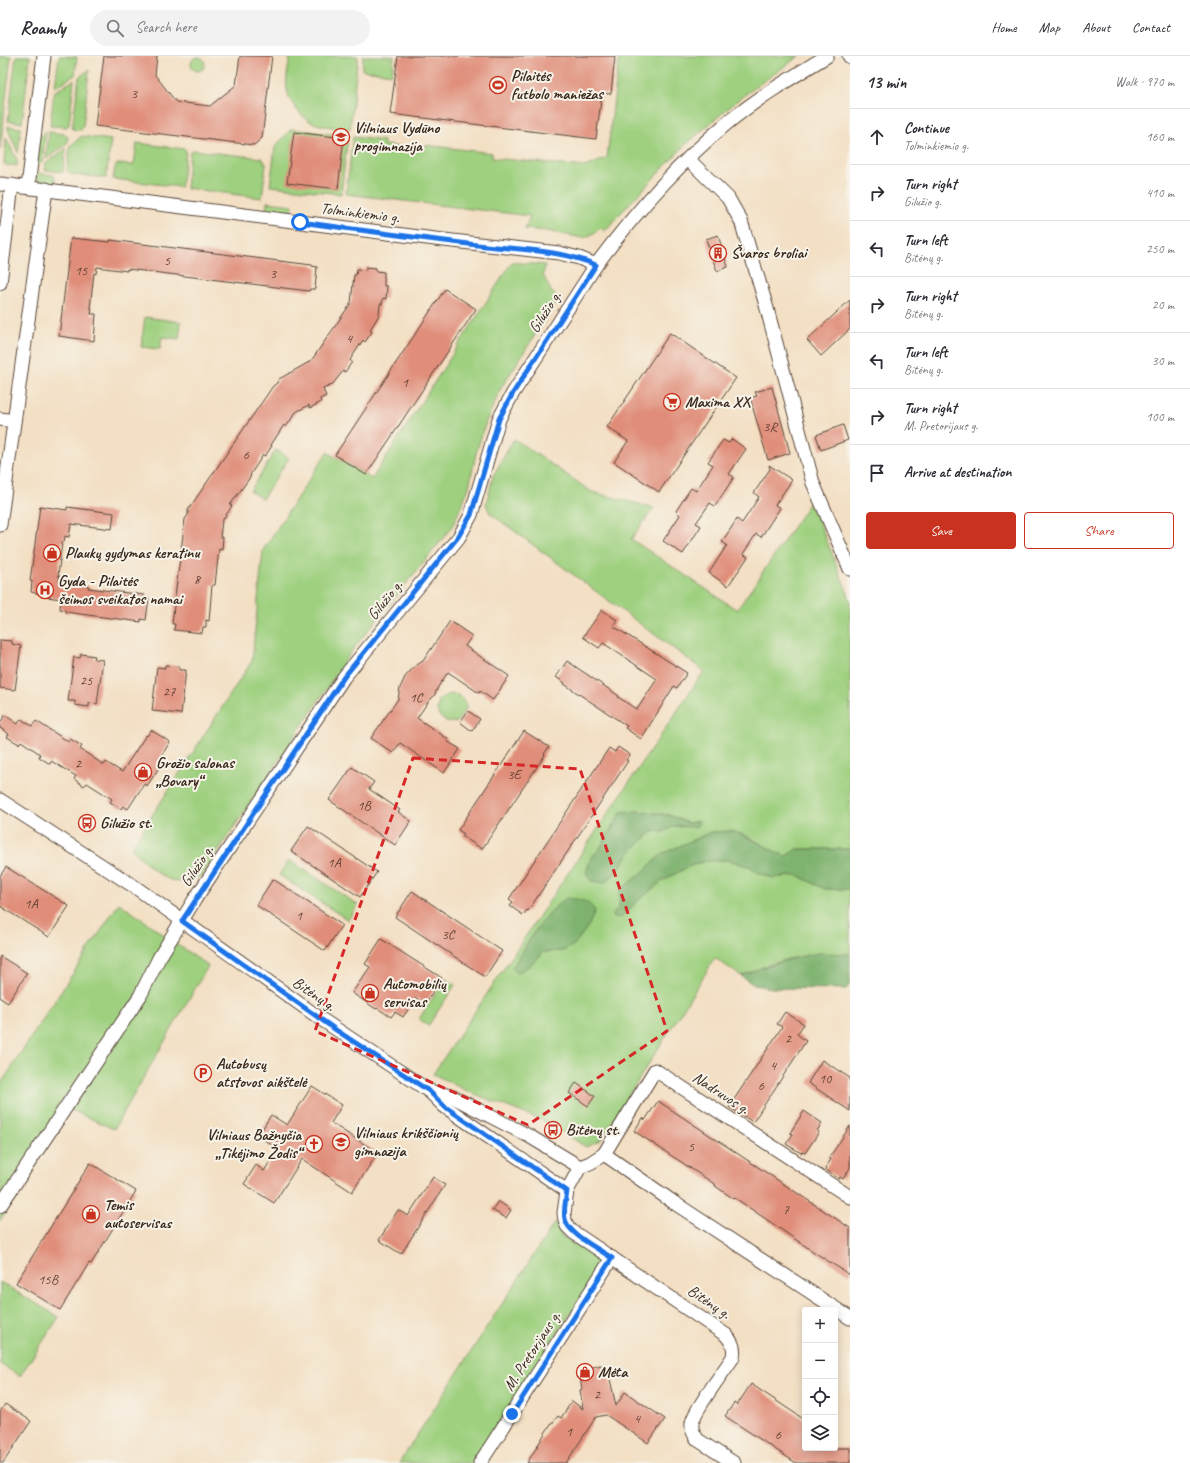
<!DOCTYPE html>
<html lang="en">
<head>
<meta charset="utf-8">
<style>
  :root { --surface:#fff; --page:#f2f2f3; --text:#2b2b33; --muted:#7c7c81; --line:#e1e1e2; --accent:#c8321e }
  body { margin:0; font-family:Caveat,sans-serif; background:var(--page); color:var(--text) }
  .controls { position:absolute; right:12px; bottom:12px; display:grid; overflow:hidden; border-radius:4px; box-shadow:0 2px 10px #0003 }
  .controls button { width:36px; height:36px; display:grid; place-items:center; padding:0; border:0; border-bottom:1px solid var(--line); background:var(--surface); color:var(--text); font:20px sans-serif }
  .stop { position:absolute; width:12px; height:12px; margin:-9px; border:3px solid #1a73e8; border-radius:50%; background:#fff }
  .stop.end { background:#1a73e8; border-color:#fff; box-shadow:0 1px 4px #0008 }
  .list { margin:0; padding:0; list-style:none }
  h2 { display:flex; justify-content:space-between; align-items:center; height:52px; margin:0; padding:0 16px; font-size:17px }
  h2 small { font-size:13px; font-weight:400; color:var(--muted) }
  .list li { display:grid; grid-template-columns:26px 1fr auto; gap:12px; align-items:center; box-sizing:border-box; height:56px; padding:0 16px; border-top:1px solid var(--line) }
  .list b { display:block; font-size:15px; white-space:nowrap }
  .list p { margin:0; font-size:13px; white-space:nowrap; color:var(--muted) }
  .list em { font-size:13px; font-style:normal; color:var(--muted) }
  .actions { display:flex; gap:8px; padding:12px 16px }
  .actions a { flex:1; padding:9px 0; border:1px solid var(--accent); border-radius:4px; text-align:center; font-size:14px; color:var(--accent) }
  .actions .main { background:var(--accent); color:#fff }
  .icon { flex:none; width:22px; height:22px; fill:none; stroke:currentColor; stroke-width:2; stroke-linecap:round; stroke-linejoin:round }
  .map { position:relative; flex:none; width:850px; height:1407px; overflow:hidden }
  header { display:flex; align-items:center; gap:24px; box-sizing:border-box; height:56px; padding:0 20px; background:var(--surface); border-bottom:1px solid var(--line) }
  header strong { font-size:19px }
  nav { display:flex; gap:22px; margin-inline-start:auto; font-size:14px }
  .search { width:280px; height:36px; background:var(--page); display:flex; align-items:center; gap:10px; box-sizing:border-box; padding:0 14px; border-radius:22px; color:var(--muted); font-size:15px }
  main { display:flex }
  aside { flex:1; background:var(--surface) }
  .map>svg:first-child { display:block }
</style>
</head>
<body>
<header>
<strong>Roamly</strong>
<div class="search"><svg class="icon" aria-label="search" viewBox="0 0 24 24"><circle cx="10" cy="10" r="6"/><path d="M15 15l6 6"/></svg>Search here</div>
<nav><a>Home</a><a>Map</a><a>About</a><a>Contact</a></nav>
</header>
<main>
<div class="map">
<svg width="850" height="1407" viewBox="0 0 850 1407">
  <rect width="100%" height="100%" fill="#f7f3e8"/>
  <filter id="ink" filterUnits="userSpaceOnUse"><feTurbulence type="fractalNoise" baseFrequency=".025" numOctaves="2"/><feDisplacementMap in="SourceGraphic" scale="8" xChannelSelector="R" yChannelSelector="G"/><feConvolveMatrix kernelMatrix="1 2 1 2 8 2 1 2 1" color-interpolation-filters="sRGB"/></filter>
  <filter id="wash" filterUnits="userSpaceOnUse"><feTurbulence type="fractalNoise" baseFrequency=".012" numOctaves="4" result="noise"/><feDisplacementMap in="SourceGraphic" scale="16" xChannelSelector="R" yChannelSelector="G"/><feGaussianBlur stdDeviation="0.9" result="paint"/><feColorMatrix in="noise" values="0 0 0 0 0 0 0 0 0 0 0 0 0 0 0 0 0 1.4 0 .05"/><feComposite in="paint" operator="in"/></filter>
  <g filter="url(#wash)">
    <rect width="100%" height="100%" fill="#f3dfc3"/>
    <g fill="#9ed07f" stroke="#6c7d4e" fill-rule="evenodd">
      <polygon points="0,0 11,0 0,94"/>
      <polygon points="16,0 30,0 22,67 8,65"/>
      <polygon points="59,0 77,1 75,19 55,31"/>
      <path d="M 290,0 L 358,0 L 350,73 C 327,70 309,72 295,51 C 291,46 288,40 287,34 C 285,24 289,10 290,0 Z"/>
      <polygon points="363,0 394,0 392,18 362,14"/>
      <polygon points="619,0 799,0 739,43 684,90 617,161 605,175 601,172 589,180 583,182 547,175 525,173 530,160 346,138 353,81 384,85 383,89 424,94 425,89 492,97 492,102 585,111 607,102"/>
      <circle cx="198" cy="8" r="7"/>
      <polygon points="89,14 83,71 81,74 72,73 79,21"/>
      <polygon points="74,24 69,69 66,71 50,70 54,36"/>
      <polygon points="8,70 21,72 18,97 8,73"/>
      <polygon points="291,73 348,80 341,138 270,130 275,91"/>
      <polygon points="46,75 42,106 36,110 39,82"/>
      <polygon points="49,76 65,78 68,82 67,88 46,103"/>
      <polygon points="82,80 111,84 106,122 70,118 67,114 70,90"/>
      <polygon points="6,82 17,104 17,110 6,109 4,107"/>
      <polygon points="137,87 185,93 186,96 181,131 113,123 115,112 117,108 134,109"/>
      <polygon points="66,92 63,116 45,114 45,108"/>
      <polygon points="192,94 262,102 266,108 262,142 186,132 190,96"/>
      <path d="M 35,117 L 53,119 L 55,122 L 54,129 C 45,128 36,128 35,117 Z"/>
      <polygon points="267,146 293,149 291,155 287,158 266,155"/>
      <path d="M 512,206 L 545,209 L 543,219 L 551,235 L 558,243 L 501,332 L 486,366 L 476,397 L 469,431 L 453,470 L 353,593 L 202,819 C 198,821 194,824 190,825 C 165,831 147,807 131,792 L 252,605 L 263,494 L 327,396 L 372,423 Z"/>
      <polygon points="145,261 181,266 179,283 162,281 160,293 141,291"/>
      <path d="M 514,383 L 592,436 L 654,452 L 631,483 L 737,554 L 811,445 L 850,543 L 850,793 L 797,793 L 786,800 L 777,797 L 747,780 L 732,775 L 711,776 L 662,798 L 644,815 L 621,862 L 640,842 L 661,826 L 687,811 L 706,805 L 729,804 L 751,811 L 759,817 L 773,822 L 797,819 L 825,833 L 850,833 L 850,898 L 792,902 L 768,909 L 741,920 L 715,902 L 601,1084 L 586,1091 L 546,1066 L 467,1035 L 433,1018 L 704,615 L 490,457 L 486,449 L 493,420 ZM 639,755 L 669,759 L 688,767 L 698,766 L 686,771 L 675,770 L 663,776 L 654,775 L 645,782 L 628,799 L 615,818 L 591,801 L 598,796 L 621,756 ZM 566,842 L 563,895 L 544,896 L 529,910 L 512,912 C 519,902 524,892 530,882 C 540,867 551,854 566,842 Z"/>
      <polygon points="276,394 289,402 262,443 250,435"/>
      <path d="M 448,638 L 458,639 L 462,642 L 467,651 L 457,666 C 447,668 440,664 437,654 L 439,644 Z"/>
      <polygon points="289,804 358,849 348,864 279,819"/>
      <polygon points="119,847 208,910 114,1073 69,1053 0,1165 0,1029"/>
      <polygon points="445,923 455,929 428,970 419,963"/>
      <polygon points="555,1166 562,1180 599,1203 602,1207 601,1211 472,1407 399,1407"/>
      <polygon points="0,1226 59,1261 20,1320 0,1308"/>
    </g>
    <g fill="#7eb26e" stroke="#5c6e46">
      <polygon points="639,755 669,759 688,767 699,765 697,771 675,770 663,776 654,775 645,782 628,799 615,818 605,827 591,825 586,817 591,801 598,796 621,756"/>
      <path d="M 732,775 C 751,781 767,793 786,800 L 797,793 L 850,793 L 850,833 L 825,833 L 797,819 L 773,822 L 759,817 L 751,811 L 729,804 L 706,805 L 687,811 L 661,826 L 640,843 L 621,862 L 612,860 L 619,851 L 620,834 L 644,815 L 662,798 L 711,776 Z"/>
      <path d="M 566,842 C 577,843 589,844 595,855 L 589,869 L 574,889 L 563,895 L 544,896 L 529,910 L 517,917 L 512,912 C 519,902 524,893 530,882 C 540,867 551,854 566,842 Z"/>
      <path d="M 819,897 L 850,898 L 850,928 L 846,933 L 772,932 L 754,929 L 741,920 C 767,909 791,902 819,897 Z"/>
    </g>
    <g id="blocks">
      <g fill="#e08e7a">
        <polygon points="104,0 157,0 155,19 176,46 210,50 236,29 240,0 272,0 262,82 254,89 95,70"/>
        <polygon points="398,0 615,0 611,38 602,37 596,83 390,58"/>
        <polygon points="294,76 344,82 338,133 287,127"/>
        <polygon points="718,179 728,211 717,215 706,183"/>
        <polygon points="71,182 110,186 110,184 312,209 312,210 317,211 315,233 310,233 309,235 127,213 127,215 97,211 96,218 94,217 90,252 92,252 91,258 96,258 94,285 59,280"/>
        <polygon points="366,211 376,212 376,215 384,216 384,230 387,230 386,243 383,242 382,248 380,248 379,259 370,274 372,276 365,286 363,284 350,304 352,306 345,316 343,315 332,329 323,333 326,340 320,343 321,346 310,352 309,349 296,356 286,371 284,369 271,389 272,390 265,400 263,399 250,419 251,420 230,449 232,450 222,465 220,481 223,481 222,494 219,493 215,529 212,529 209,565 206,564 206,571 203,571 202,577 174,574 175,568 172,568 175,541 185,463 188,459 188,454 273,330 277,327 279,323 311,305 351,247 354,219 356,219 357,213 366,214"/>
        <polygon points="445,233 476,253 366,419 335,399"/>
        <polygon points="850,244 850,273 821,300 807,284"/>
        <polygon points="670,277 736,322 659,436 614,406 628,385 607,371"/>
        <polygon points="772,331 790,397 768,404 750,342 757,340 755,336"/>
        <polygon points="843,369 848,384 821,394 816,379"/>
        <polygon points="732,383 746,393 729,418 734,421 715,450 710,447 696,467 701,470 683,498 663,485 680,459 676,455 691,432 696,435 713,409 708,406 723,384 729,387"/>
        <polygon points="769,409 792,424 775,449 780,452 761,481 756,478 743,498 748,501 728,530 709,517 727,489 722,486 737,463 742,467 759,441 754,437 770,413"/>
        <polygon points="40,450 67,454 67,451 114,457 112,473 71,468 69,481 65,480 64,486 62,486 58,520 60,520 59,526 89,530 88,532 144,539 144,541 149,542 146,564 141,563 141,566 65,556 65,554 60,553 61,543 40,540 40,538 31,536 32,525 30,525"/>
        <polygon points="602,554 617,564 613,570 687,617 677,632 674,630 641,683 625,672 627,670 564,628 565,627 556,621 567,605 619,640 618,641 636,653 638,652 657,623 603,587 599,592 583,581"/>
        <polygon points="450,565 472,580 465,590 509,620 493,644 480,635 479,637 448,616 438,631 434,640 428,646 417,662 448,683 447,685 460,693 444,717 400,687 393,697 371,682 398,643 400,632 405,621 414,611 423,605"/>
        <polygon points="0,584 12,585 12,588 21,590 15,634 0,632"/>
        <polygon points="81,598 95,600 94,603 103,604 97,648 89,647 89,651 75,649 75,645 68,645 74,601 80,602"/>
        <polygon points="165,609 179,610 179,614 186,614 181,658 152,655 157,611 165,612"/>
        <polygon points="468,655 480,663 472,675 460,666"/>
        <polygon points="5,659 18,668 21,663 32,670 36,665 69,686 70,683 82,690 80,693 104,709 106,706 122,716 146,679 147,680 151,674 170,686 160,702 164,704 147,730 144,728 128,753 123,750 121,753 110,746 112,743 87,727 84,730 74,723 76,720 51,705 50,708 39,701 40,698 21,685 19,688 7,681 9,678 0,672 0,667"/>
        <polygon points="524,675 549,691 544,698 545,699 482,793 462,780 464,778 458,774"/>
        <polygon points="618,691 630,699 626,704 628,705 528,855 527,854 523,859 510,850 513,846 509,843 609,692 615,696"/>
        <polygon points="352,711 374,726 369,733 400,754 398,756 411,765 395,789 329,744"/>
        <polygon points="308,770 377,816 360,841 291,795"/>
        <polygon points="6,811 69,850 49,881 0,850 0,820"/>
        <polygon points="273,823 342,869 325,895 256,849"/>
        <polygon points="412,835 502,895 485,921 395,861"/>
        <polygon points="381,883 442,922 425,948 416,942 403,961 395,956 391,961 377,952 376,953 352,937 370,911 365,908"/>
        <polygon points="0,900 27,917 8,947 0,942"/>
        <polygon points="785,956 804,968 797,978 806,985 753,1066 729,1051 782,971 777,968"/>
        <polygon points="822,1004 850,1022 850,1055 808,1027"/>
        <polygon points="576,1027 595,1040 588,1050 569,1037"/>
        <polygon points="312,1030 342,1049 331,1067 378,1097 352,1136 302,1103 274,1147 244,1128 256,1109 264,1115 278,1093 258,1080 271,1059 287,1069"/>
        <polygon points="658,1045 850,1172 850,1219 814,1196 735,1142 734,1143 715,1130 716,1129 634,1075 643,1062 645,1064"/>
        <polygon points="804,1055 822,1067 817,1075 819,1076 805,1097 802,1096 801,1097 786,1088 793,1078 790,1077"/>
        <polygon points="850,1070 850,1112 843,1123 840,1121 839,1123 825,1113 831,1103 829,1102"/>
        <polygon points="90,1107 136,1135 91,1208 89,1207 60,1254 16,1227"/>
        <polygon points="433,1121 445,1129 401,1198 379,1184 398,1154 408,1160"/>
        <polygon points="498,1145 511,1154 506,1162 492,1154"/>
        <polygon points="601,1309 608,1314 616,1350 625,1336 665,1363 648,1387 606,1359 596,1361 566,1407 527,1407 547,1374 558,1360 561,1362 572,1345 583,1353 580,1334 582,1333 580,1321 585,1313"/>
        <polygon points="751,1328 805,1364 805,1392 850,1392 850,1407 796,1407 725,1360 734,1347 737,1349"/>
        <polygon points="5,1348 31,1365 3,1407 0,1407 0,1356"/>
      </g>
    </g>
  </g>
  <g filter="url(#ink)">
    <use href="#blocks" fill-opacity="0" stroke="#574537" stroke-width="1"/>
    <g fill="none" stroke-linecap="round" stroke-linejoin="round">
      <g stroke="#574537" stroke-width="15">
        <g id="minor">
          <polyline points="849,0 850,1"/>
          <polyline points="688,103 728,142 741,165 766,249 813,427 850,513"/>
          <polyline points="0,128 435,183 559,197 579,202 596,209"/>
          <polyline points="28,131 44,0"/>
          <polyline points="0,227 12,129"/>
          <polyline points="0,363 14,365"/>
          <polyline points="0,469 46,133"/>
          <polyline points="0,744 135,831 321,963 429,1035 444,1050 567,1135"/>
          <polyline points="429,1035 451,1040 529,1080 580,1111"/>
          <polyline points="604,1098 676,1148 850,1262"/>
          <path d="M 0,1150 L 140,940 L 159,902 L 195,843 L 344,621 L 459,481 L 471,459 L 499,363 L 513,337 L 596,209 C 634,158 677,109 726,68 C 756,43 794,20 827,0"/>
          <polyline points="480,1407 612,1202"/>
          <path d="M 734,1407 L 698,1384 C 694,1379 691,1373 692,1367 C 694,1354 725,1314 733,1301 C 735,1292 732,1286 726,1279 L 573,1176 L 567,1170 L 565,1164 L 564,1157 L 567,1135 L 580,1111 L 590,1107 L 604,1098 L 655,1014 L 850,1141"/>
        </g>
      </g>
      <use href="#minor" stroke="#fff" stroke-width="13"/>
    </g>
  </g>
  <g fill="none" stroke-linecap="round" stroke-linejoin="round" filter="url(#ink)">
    <path stroke="#1a73e8" stroke-width="5" d="M 300,166 C 362,174 424,183 486,190 C 524,194 560,194 596,209 L 513,337 L 499,363 L 471,459 L 458,481 L 344,621 L 182,865 L 336,974 L 429,1035 L 444,1050 L 567,1135 C 566,1144 563,1154 565,1163 C 568,1178 599,1193 612,1202 L 512,1358"/>
  </g>
  <path fill="none" stroke="#d62828" stroke-width="3" stroke-dasharray="8 5" stroke-linejoin="round" d="M 413,702 L 580,713 L 667,975 L 528,1069 L 315,975 Z"/>
  <defs>
    <g id="stadium-ring" transform="scale(0.9)"><circle r="9.5" fill="#f7f3e8" stroke="#c8321e" stroke-width="1.5"/><path d="M0-5a6.5 5 0 1 0 0 10a6.5 5 0 1 0 0-10ZM-3.5-1.8h7v3.6h-7Z" fill="#c8321e"/></g>
    <g id="school-ring" transform="scale(0.9)"><circle r="9.5" fill="#f7f3e8" stroke="#c8321e" stroke-width="1.5"/><path d="M0-5L7-2L0 1L-7-2ZM-4 1L0 2.5L4 1V4Q0 6-4 4Z" fill="#c8321e"/></g>
    <g id="building-ring" transform="scale(0.9)"><circle r="9.5" fill="#f7f3e8" stroke="#c8321e" stroke-width="1.5"/><path d="M-4-6H4V6H1V3H-1V6H-4ZM-2.5-4.3h1.7v1.8h-1.7ZM.8-4.3h1.7v1.8H.8ZM-2.5-1h1.7V.8h-1.7ZM.8-1h1.7V.8H.8Z" fill="#c8321e"/></g>
    <g id="supermarket-ring" transform="scale(0.9)"><circle r="9.5" fill="#f7f3e8" stroke="#c8321e" stroke-width="1.5"/><path d="M-6-5.5h2.5l.6 2H6L4.5 2H-2.5L-4.4-4H-6ZM-1.5 3.2a1.3 1.3 0 1 0 .1 0ZM3 3.2a1.3 1.3 0 1 0 .1 0Z" fill="#c8321e"/></g>
    <g id="shop-ring" transform="scale(0.9)"><circle r="9.5" fill="#f7f3e8" stroke="#c8321e" stroke-width="1.5"/><path d="M-5-2.5h2.3a2.7 3.5 0 0 1 5.4 0H5L5.5 6h-11ZM-1.5-2.5h3a1.5 2.3 0 0 0-3 0Z" fill="#c8321e"/></g>
    <g id="hospital-ring" transform="scale(0.9)"><circle r="9.5" fill="#f7f3e8" stroke="#c8321e" stroke-width="1.5"/><path d="M-5-5h3v3.5h4V-5h3V5h-3V1.5h-4V5h-3Z" fill="#c8321e"/></g>
    <g id="bus-ring" transform="scale(0.9)"><circle r="9.5" fill="#f7f3e8" stroke="#c8321e" stroke-width="1.5"/><path d="M-5-6H5V4H4V6H2V4H-2V6H-4V4H-5ZM-3.5-4V0h7V-4ZM-3.5 1.2v1.5H-2V1.2ZM2 1.2v1.5H3.5V1.2Z" fill="#c8321e"/></g>
    <g id="parking-ring" transform="scale(0.9)"><circle r="9.5" fill="#f7f3e8" stroke="#c8321e" stroke-width="1.5"/><path d="M-3.5-5.5H1a3.5 3.5 0 0 1 0 7H-1V5.5H-3.5ZM-1-3.4V-.6H.8a1.4 1.4 0 0 0 0-2.8Z" fill="#c8321e"/></g>
    <g id="church-ring" transform="scale(0.9)"><circle r="9.5" fill="#f7f3e8" stroke="#c8321e" stroke-width="1.5"/><path d="M-1.2-6h2.4v3.5h3.3v2.4h-3.3V6h-2.4V-.1h-3.3v-2.4h3.3Z" fill="#c8321e"/></g>
  </defs>
  <g fill-rule="evenodd">
    <use href="#stadium-ring" x="498" y="29"/>
    <use href="#school-ring" x="341" y="81"/>
    <use href="#building-ring" x="718" y="197"/>
    <use href="#supermarket-ring" x="672" y="346"/>
    <use href="#shop-ring" x="52" y="497"/>
    <use href="#hospital-ring" x="45" y="534"/>
    <use href="#shop-ring" x="143" y="716"/>
    <use href="#bus-ring" x="87" y="767"/>
    <use href="#shop-ring" x="370" y="937"/>
    <use href="#parking-ring" x="203" y="1017"/>
    <use href="#bus-ring" x="553" y="1074"/>
    <use href="#school-ring" x="341" y="1086"/>
    <use href="#church-ring" x="314" y="1088"/>
    <use href="#shop-ring" x="91" y="1158"/>
    <use href="#shop-ring" x="585" y="1316"/>
  </g>
  <g text-anchor="middle" dominant-baseline="central" stroke-width="4" stroke-linejoin="round" paint-order="stroke">
    <g font-size="14" fill="#644335">
      <text x="134" y="37">3</text>
      <text x="167" y="204">5</text>
      <text x="81" y="214">15</text>
      <text x="273" y="217">3</text>
      <text x="349" y="282">4</text>
      <text x="405" y="326">1</text>
      <text x="770" y="370">3R</text>
      <text x="246" y="398">6</text>
      <text x="197" y="523">8</text>
      <text x="86" y="624">25</text>
      <text x="169" y="635">27</text>
      <text x="416" y="641">1C</text>
      <text x="78" y="707">2</text>
      <text x="514" y="718">3E</text>
      <text x="364" y="749">1B</text>
      <text x="334" y="806">1A</text>
      <text x="31" y="847">1A</text>
      <text x="299" y="859">1</text>
      <text x="448" y="878">3C</text>
      <text x="788" y="982">2</text>
      <text x="773" y="1009">4</text>
      <text x="825" y="1022">10</text>
      <text x="761" y="1029">6</text>
      <text x="691" y="1090">5</text>
      <text x="786" y="1153">7</text>
      <text x="48" y="1223">15B</text>
      <text x="597" y="1338">2</text>
      <text x="637" y="1362">4</text>
      <text x="569" y="1375">1</text>
      <text x="778" y="1378">6</text>
    </g>
    <g font-size="16" font-weight="bold" fill="#3b2a1e" stroke="#f7f3e8" text-anchor="start">
      <text x="511" y="20">Pilaitės<tspan x="511" dy="18">futbolo maniežas</tspan></text>
      <text x="354" y="72">Vilniaus Vydūno<tspan x="354" dy="18">progimnazija</tspan></text>
      <text x="731" y="197">Švaros broliai</text>
      <text x="685" y="346">Maxima XX</text>
      <text x="65" y="497">Plaukų gydymas keratinu</text>
      <text x="58" y="525">Gyda - Pilaitės<tspan x="58" dy="18">šeimos sveikatos namai</tspan></text>
      <text x="156" y="707">Grožio salonas<tspan x="156" dy="18">„Bovary“</tspan></text>
      <text x="100" y="767">Gilužio st.</text>
      <text x="383" y="928">Automobilių<tspan x="383" dy="18">servisas</tspan></text>
      <text x="216" y="1008">Autobusų<tspan x="216" dy="18">atstovos aikštelė</tspan></text>
      <text x="566" y="1074">Bitėnų st.</text>
      <text x="354" y="1077">Vilniaus krikščionių<tspan x="354" dy="18">gimnazija</tspan></text>
      <text x="301" y="1079" text-anchor="end">Vilniaus Bažnyčia<tspan x="301" dy="18">„Tikėjimo Žodis“</tspan></text>
      <text x="104" y="1149">Temis<tspan x="104" dy="18">autoservisas</tspan></text>
      <text x="598" y="1316">Mėta</text>
    </g>
    <g font-size="16" fill="#3b2a1e" stroke="#f7f3e8">
      <text transform="translate(360 157) rotate(7)">Tolminkiemio g.</text>
      <text transform="translate(545 256) rotate(-57)">Gilužio g.</text>
      <text transform="translate(385 544) rotate(-51)">Gilužio g.</text>
      <text transform="translate(197 810) rotate(-56)">Gilužio g.</text>
      <text transform="translate(314 938) rotate(35)">Bitėnų g.</text>
      <text transform="translate(721 1037) rotate(33)">Nadruvos g.</text>
      <text transform="translate(709 1246) rotate(34)">Bitėnų g.</text>
      <text transform="translate(532 1295) rotate(-57)">M. Pretorijaus g.</text>
    </g>
  </g>
</svg>
<div class="controls">
<button>+</button>
<button>−</button>
<button><svg class="icon" aria-label="locate" viewBox="0 0 24 24"><circle cx="12" cy="12" r="6"/><path d="M12 2v4M12 18v4M2 12h4M18 12h4"/></svg></button>
<button><svg class="icon" aria-label="layers" viewBox="0 0 24 24"><path d="M12 4l9 5-9 5-9-5zM3 14l9 5 9-5"/></svg></button>
</div>
<div class="stop" style="left:300px;top:166px"></div>
<div class="stop end" style="left:512px;top:1358px"></div>
</div>
<aside>
<h2>13 min<small>Walk · 970 m</small></h2>
<ul class="list">
<li><svg class="icon" aria-label="ahead" viewBox="0 0 24 24"><path d="M12 20V5M6 11l6-6 6 6"/></svg><div><b>Continue</b><p>Tolminkiemio g.</p></div><em>160 m</em></li>
<li><svg class="icon" aria-label="right" viewBox="0 0 24 24"><path d="M7 20v-9h11M14 6l5 5-5 5"/></svg><div><b>Turn right</b><p>Gilužio g.</p></div><em>410 m</em></li>
<li><svg class="icon" aria-label="left" viewBox="0 0 24 24"><path d="M17 20v-9H6M10 6l-5 5 5 5"/></svg><div><b>Turn left</b><p>Bitėnų g.</p></div><em>250 m</em></li>
<li><svg class="icon" aria-label="right" viewBox="0 0 24 24"><path d="M7 20v-9h11M14 6l5 5-5 5"/></svg><div><b>Turn right</b><p>Bitėnų g.</p></div><em>20 m</em></li>
<li><svg class="icon" aria-label="left" viewBox="0 0 24 24"><path d="M17 20v-9H6M10 6l-5 5 5 5"/></svg><div><b>Turn left</b><p>Bitėnų g.</p></div><em>30 m</em></li>
<li><svg class="icon" aria-label="right" viewBox="0 0 24 24"><path d="M7 20v-9h11M14 6l5 5-5 5"/></svg><div><b>Turn right</b><p>M. Pretorijaus g.</p></div><em>100 m</em></li>
<li><svg class="icon" aria-label="arrive" viewBox="0 0 24 24"><path d="M6 21V4h12l-3 4 3 4H6"/></svg><div><b>Arrive at destination</b></div></li>
</ul>
<div class="actions"><a class="main">Save</a><a>Share</a></div>
</aside>
</main>
</body>
</html>
